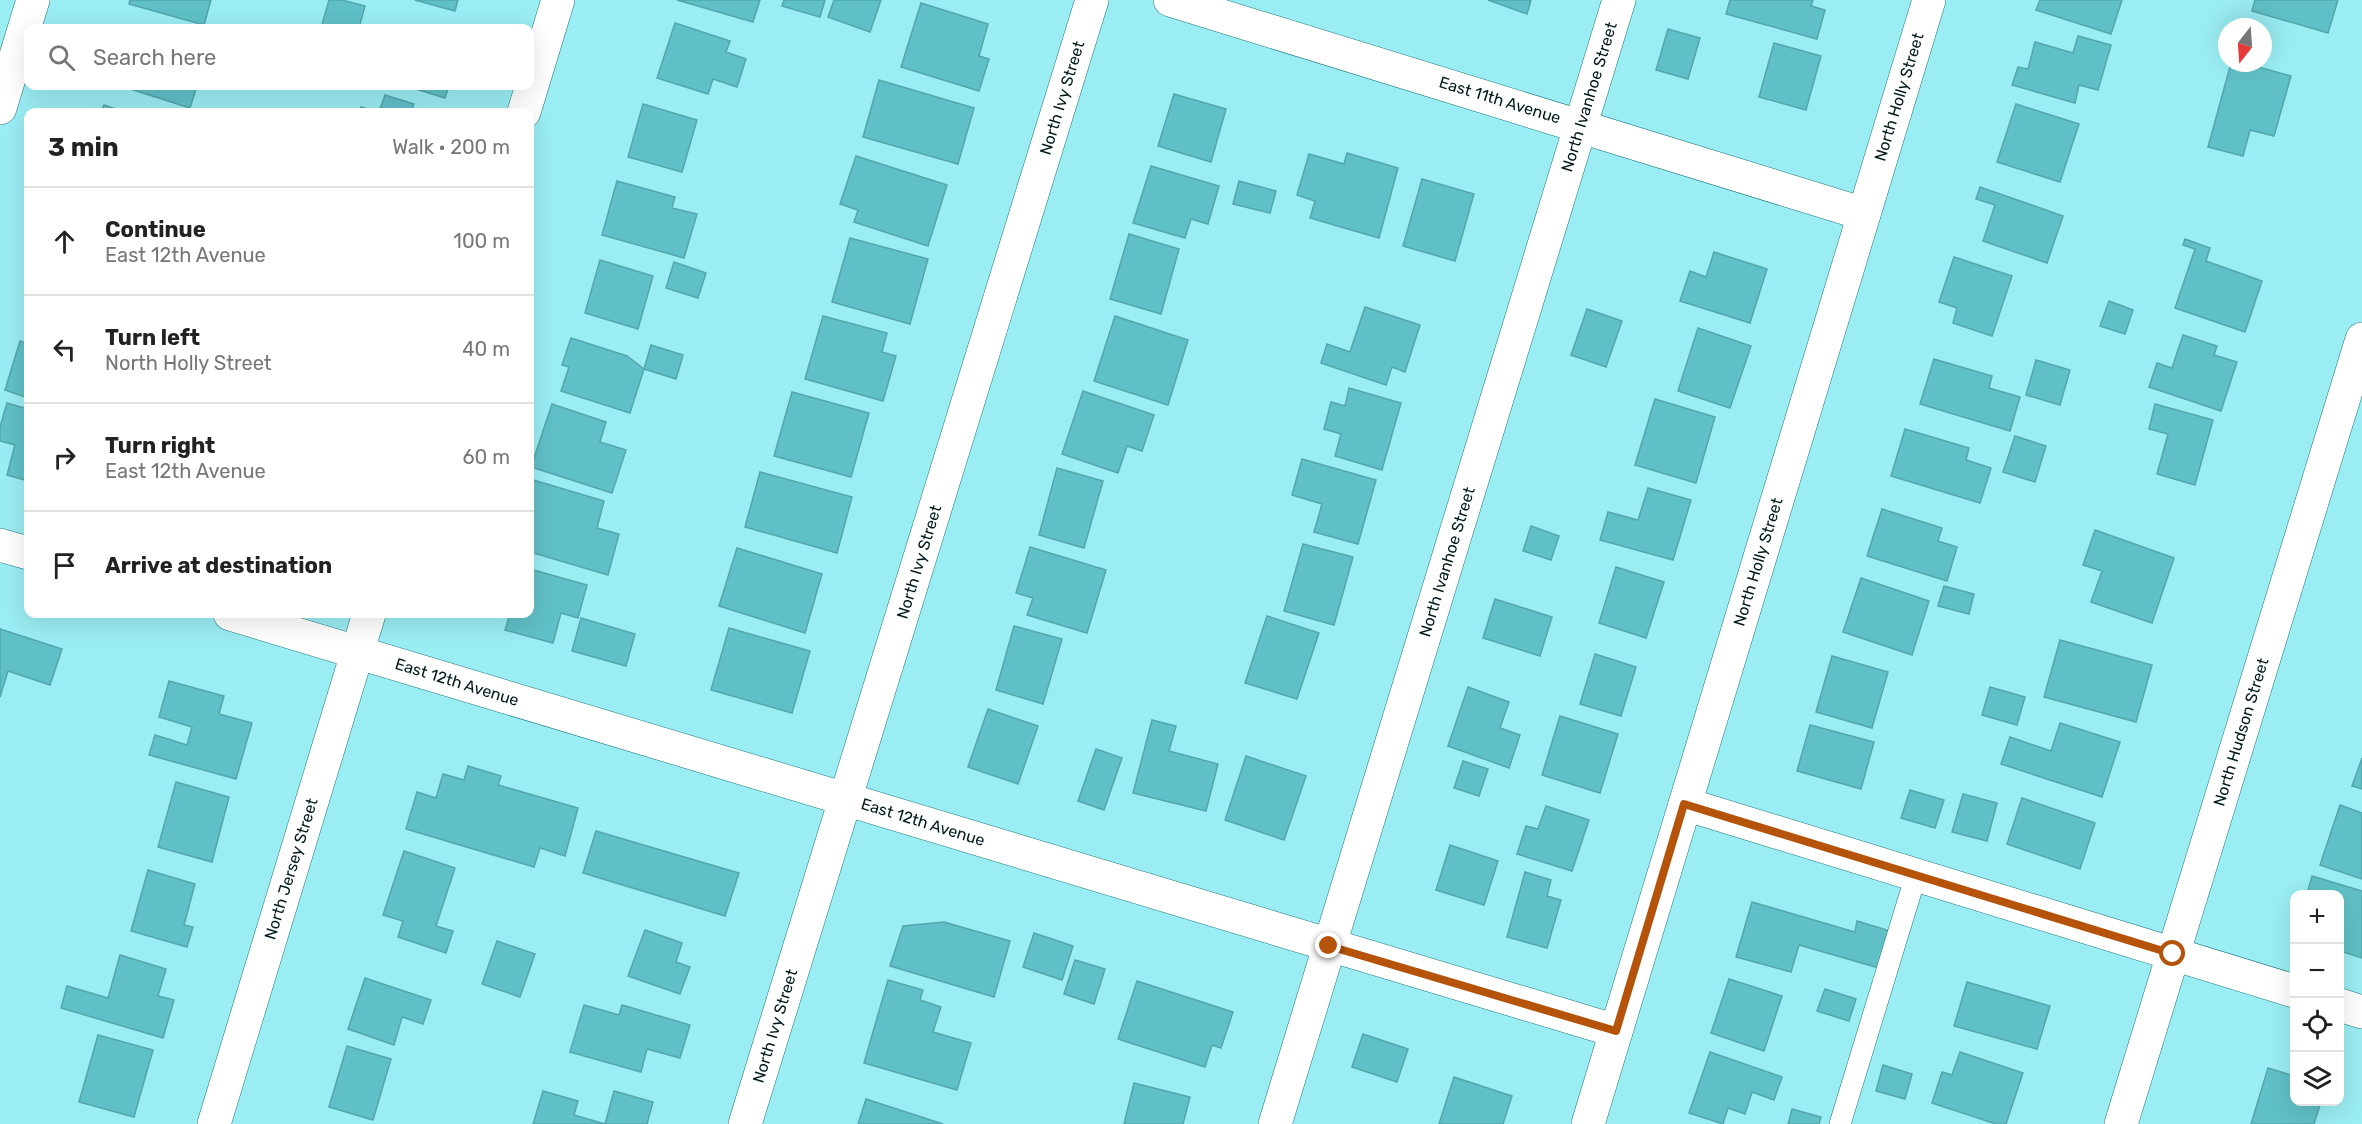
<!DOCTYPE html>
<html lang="en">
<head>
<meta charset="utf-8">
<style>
  :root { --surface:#fff; --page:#f2f2f2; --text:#222; --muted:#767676; --line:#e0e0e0 }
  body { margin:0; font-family:Rubik,sans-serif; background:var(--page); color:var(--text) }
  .controls { position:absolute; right:18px; bottom:18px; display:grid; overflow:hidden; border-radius:12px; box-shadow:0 6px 24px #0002 }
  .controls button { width:54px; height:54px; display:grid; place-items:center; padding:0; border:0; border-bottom:2px solid var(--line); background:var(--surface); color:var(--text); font:30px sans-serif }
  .compass { position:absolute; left:2218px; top:18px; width:54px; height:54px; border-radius:50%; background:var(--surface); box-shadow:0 6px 24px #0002; rotate:197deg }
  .stop { position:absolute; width:18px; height:18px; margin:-14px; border:4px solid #b45309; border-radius:50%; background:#fff }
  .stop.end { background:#b45309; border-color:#fff; box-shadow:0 2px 6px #0008 }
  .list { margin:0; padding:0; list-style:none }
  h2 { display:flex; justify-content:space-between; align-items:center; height:78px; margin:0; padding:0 24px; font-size:26px }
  h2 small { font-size:20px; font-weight:400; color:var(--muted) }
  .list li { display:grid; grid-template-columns:39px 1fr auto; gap:18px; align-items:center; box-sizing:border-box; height:108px; padding:0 24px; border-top:2px solid var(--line) }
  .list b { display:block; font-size:22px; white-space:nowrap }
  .list p { margin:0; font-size:20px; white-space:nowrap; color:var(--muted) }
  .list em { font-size:20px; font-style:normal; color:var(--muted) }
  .icon { flex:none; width:33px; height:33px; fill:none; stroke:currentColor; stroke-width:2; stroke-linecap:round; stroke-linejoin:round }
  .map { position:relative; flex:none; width:2362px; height:1124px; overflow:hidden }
  .search { position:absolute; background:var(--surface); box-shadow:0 6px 24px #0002; left:24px; top:24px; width:510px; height:66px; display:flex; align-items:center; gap:15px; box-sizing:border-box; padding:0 21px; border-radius:12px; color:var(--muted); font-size:22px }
  .panel { position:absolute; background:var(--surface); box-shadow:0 6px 24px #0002; left:24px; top:108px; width:510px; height:510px; border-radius:12px }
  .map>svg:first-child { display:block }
</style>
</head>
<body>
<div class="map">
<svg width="2362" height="1124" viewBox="0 0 2362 1124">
  <rect width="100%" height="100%" fill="#9aedf3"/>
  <g fill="#60c0c7" stroke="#53a6ac" stroke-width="1.5">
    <polygon points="130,0 211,0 204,25 129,4"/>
    <polygon points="329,0 342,0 365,6 359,28 321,28"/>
    <polygon points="415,0 458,0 455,11"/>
    <polygon points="677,0 760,0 753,22"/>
    <polygon points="784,0 825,0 820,17 782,6"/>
    <polygon points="834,0 881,0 870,32 828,17"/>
    <polygon points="1488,0 1531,0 1527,14"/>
    <polygon points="1730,0 1813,0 1811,6 1825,10 1817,39 1726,14"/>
    <polygon points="2040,0 2122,0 2111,34 2036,10"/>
    <polygon points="2255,0 2338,0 2328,33 2252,11"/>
    <polygon points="921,3 988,24 979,56 989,59 979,91 901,67"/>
    <polygon points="675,23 730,41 726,52 746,59 737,87 713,79 708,94 657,78"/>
    <polygon points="1668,29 1700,38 1688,79 1656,70"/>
    <polygon points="2078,36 2111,45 2098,90 2079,85 2075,103 2012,85 2018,67 2028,69 2035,42 2073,53"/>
    <polygon points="1774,43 1821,56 1806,110 1759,97"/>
    <polygon points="2231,63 2244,63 2291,76 2274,136 2250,130 2243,156 2208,147"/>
    <polygon points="879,80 974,108 958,164 863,137"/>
    <polygon points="121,86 197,86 190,108"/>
    <polygon points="406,86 449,86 445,98"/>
    <polygon points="1174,94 1226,109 1211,162 1158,146"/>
    <polygon points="385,95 414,104 411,112 379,112"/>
    <polygon points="643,104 697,120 682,172 628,157"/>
    <polygon points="2016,104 2079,124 2060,182 1997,162"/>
    <polygon points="104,105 125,112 101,112"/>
    <polygon points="361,107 378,112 359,112"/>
    <polygon points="1347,153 1398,168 1379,238 1310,218 1315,201 1297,195 1309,154 1344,164"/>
    <polygon points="856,156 947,185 928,246 854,222 858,210 840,204"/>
    <polygon points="1151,166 1219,186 1208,224 1191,219 1185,238 1133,223"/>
    <polygon points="1422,179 1474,194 1455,261 1403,246"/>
    <polygon points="617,181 675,197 672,208 697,214 684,258 602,235"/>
    <polygon points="1239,181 1276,191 1270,213 1233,204"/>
    <polygon points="1980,187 2063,216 2047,263 1983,241 1995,205 1976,199"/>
    <polygon points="1129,234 1179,249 1161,314 1110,299"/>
    <polygon points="850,238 928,259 910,324 832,302"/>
    <polygon points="2185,239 2210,248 2206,261 2262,281 2245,332 2175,308 2195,249 2183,245"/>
    <polygon points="1714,252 1767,269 1750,323 1680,301 1690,271 1706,277"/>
    <polygon points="1954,257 2012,276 1992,336 1953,323 1957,308 1939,302"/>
    <polygon points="600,260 653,276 638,329 585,313"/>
    <polygon points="674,262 706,273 698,298 666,288"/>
    <polygon points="2109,301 2133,310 2125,334 2100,326"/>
    <polygon points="1365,307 1420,325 1405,372 1392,367 1386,385 1321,363 1327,344 1350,352"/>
    <polygon points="1587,309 1622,321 1606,367 1571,355"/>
    <polygon points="823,316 887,333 882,352 896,356 883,401 805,379"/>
    <polygon points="1115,316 1188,340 1168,405 1094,381"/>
    <polygon points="1698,328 1751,346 1730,408 1678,391"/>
    <polygon points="2183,335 2217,346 2214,355 2237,362 2221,411 2149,387 2157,363 2172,368"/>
    <polygon points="571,338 627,356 644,369 630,413 561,391 569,367 562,365"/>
    <polygon points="20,341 28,344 28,398 5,390"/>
    <polygon points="651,345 683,355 676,379 644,369"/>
    <polygon points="1934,359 1992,376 1989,388 2020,397 2010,431 1920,404"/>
    <polygon points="2036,360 2070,370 2060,405 2026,395"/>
    <polygon points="1349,388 1401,403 1382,470 1335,456 1341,434 1324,429 1331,402 1345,406"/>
    <polygon points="1083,391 1154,415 1142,451 1127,446 1118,473 1062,454"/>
    <polygon points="792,392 869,413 851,477 774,456"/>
    <polygon points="1655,399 1715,417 1696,483 1635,465"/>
    <polygon points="7,403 28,409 28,481 7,475 15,445 0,441 0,427"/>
    <polygon points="552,404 606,422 600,442 626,450 612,493 531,467"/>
    <polygon points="2155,404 2213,420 2195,485 2157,474 2168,434 2149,429"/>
    <polygon points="1905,429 1969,448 1966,460 1991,468 1980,503 1891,476"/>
    <polygon points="2015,436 2046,446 2035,482 2003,472"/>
    <polygon points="1302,459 1376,480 1358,544 1314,532 1322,504 1292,495"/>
    <polygon points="1057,468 1103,481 1084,548 1039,535"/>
    <polygon points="760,472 852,497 837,553 745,527"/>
    <polygon points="530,479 604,501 597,528 619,534 608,575 530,552"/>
    <polygon points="1648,488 1691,500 1673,560 1600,540 1608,512 1638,520"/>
    <polygon points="1882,509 1942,528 1938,541 1957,547 1947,581 1867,556"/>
    <polygon points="1531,526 1559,536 1551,560 1523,551"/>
    <polygon points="2095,530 2174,558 2152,623 2091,602 2102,571 2083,565"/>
    <polygon points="1303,544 1353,557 1334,625 1284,611"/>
    <polygon points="1030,547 1106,570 1087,633 1027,615 1033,598 1016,593"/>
    <polygon points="737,548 822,574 805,633 719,606"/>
    <polygon points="1616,567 1664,582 1646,638 1599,623"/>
    <polygon points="530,569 587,585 578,618 561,613 553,643 505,630 510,614 530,614"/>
    <polygon points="1861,578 1929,601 1912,655 1843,632"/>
    <polygon points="1944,586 1974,594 1969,614 1938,606"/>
    <polygon points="1495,599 1552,617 1540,656 1483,638"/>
    <polygon points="1267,616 1319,633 1297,699 1245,683"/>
    <polygon points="581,618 635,634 626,666 572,651"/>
    <polygon points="1014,626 1062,639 1043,704 996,690"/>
    <polygon points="729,628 810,651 792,713 711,690"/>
    <polygon points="0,629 62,649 50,685 8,671 0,697"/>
    <polygon points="2060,640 2152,665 2136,722 2044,697"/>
    <polygon points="1595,654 1636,667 1621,716 1580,704"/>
    <polygon points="1832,656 1888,672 1872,728 1816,712"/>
    <polygon points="169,681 224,696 219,714 252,723 236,779 149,755 155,735 187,745 192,727 159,717"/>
    <polygon points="1468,687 1509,702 1500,728 1520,735 1509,768 1448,746"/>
    <polygon points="1990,687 2025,697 2017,725 1982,715"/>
    <polygon points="988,709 1038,726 1018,784 968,767"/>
    <polygon points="1560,716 1618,734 1600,793 1542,775"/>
    <polygon points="1152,720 1176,726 1169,751 1218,764 1206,811 1133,793"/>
    <polygon points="2060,723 2120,742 2102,797 2001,764 2010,737 2051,751"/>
    <polygon points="1810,725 1874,742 1861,789 1797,771"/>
    <polygon points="1096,749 1122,758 1104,810 1078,801"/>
    <polygon points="1246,756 1306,776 1284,840 1225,820"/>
    <polygon points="2362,758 2362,789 2352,786"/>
    <polygon points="1463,761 1488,769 1479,796 1454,788"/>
    <polygon points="468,766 501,776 498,785 578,808 565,856 540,848 534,867 406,829 417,792 436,798 443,774 464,780"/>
    <polygon points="176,782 229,797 212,862 158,847"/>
    <polygon points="1910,790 1944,800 1935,828 1901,818"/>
    <polygon points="1963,794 1997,803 1987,841 1952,832"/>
    <polygon points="2022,798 2095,823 2080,869 2007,844"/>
    <polygon points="2340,805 2362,813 2362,879 2320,865"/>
    <polygon points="1546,806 1589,820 1572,871 1517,854 1526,826 1538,829"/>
    <polygon points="596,831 739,873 725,916 583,873"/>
    <polygon points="1450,845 1498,861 1484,905 1436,890"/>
    <polygon points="404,851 455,868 436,926 453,931 446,953 398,937 403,921 383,915"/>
    <polygon points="148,870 195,884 184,925 193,927 187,947 131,931"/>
    <polygon points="1525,872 1551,880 1547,896 1561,900 1547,948 1507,937"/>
    <polygon points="2312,876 2362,891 2362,958 2340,951 2340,894 2307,894"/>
    <polygon points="1752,902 1855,932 1857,921 1890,931 1879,968 1799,945 1791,972 1736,957"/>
    <polygon points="944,922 1010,941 994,997 890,966 903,926"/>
    <polygon points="645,930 682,943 676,962 690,967 680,994 628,976"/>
    <polygon points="1034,933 1073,946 1062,980 1023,967"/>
    <polygon points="497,941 535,954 520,997 482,984"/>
    <polygon points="120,955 166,969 158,996 174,1000 163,1038 61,1008 67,986 108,998"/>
    <polygon points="1075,960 1105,969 1094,1004 1064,994"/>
    <polygon points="365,978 431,1000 423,1024 402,1017 394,1045 348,1029"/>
    <polygon points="1729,979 1782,996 1764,1051 1711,1033"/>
    <polygon points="888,980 923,990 920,1000 941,1007 933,1032 971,1043 957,1090 864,1063"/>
    <polygon points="1137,981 1233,1012 1221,1048 1212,1045 1205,1067 1118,1039"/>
    <polygon points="1967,982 2050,1006 2037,1049 1954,1026"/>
    <polygon points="1825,989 1856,999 1849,1021 1817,1011"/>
    <polygon points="584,1005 619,1015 622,1005 690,1025 680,1058 647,1049 641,1072 570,1052"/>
    <polygon points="1363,1034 1408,1049 1397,1082 1352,1067"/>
    <polygon points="98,1035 153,1050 134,1117 79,1102"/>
    <polygon points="347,1046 391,1059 373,1120 329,1107"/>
    <polygon points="1710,1052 1782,1077 1774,1100 1752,1092 1745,1114 1728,1108 1723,1124 1689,1113"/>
    <polygon points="1960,1052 2023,1073 2006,1124 1996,1124 1932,1103 1942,1072 1952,1075"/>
    <polygon points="1883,1065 1912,1074 1905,1099 1876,1091"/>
    <polygon points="2268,1068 2294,1076 2294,1102 2321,1102 2314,1124 2251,1124"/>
    <polygon points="1454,1077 1512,1096 1503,1124 1439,1124"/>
    <polygon points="1134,1083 1190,1097 1183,1124 1124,1124"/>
    <polygon points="543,1091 578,1101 574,1115 605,1124 614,1091 653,1102 647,1124 533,1124"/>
    <polygon points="866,1099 943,1124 858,1124"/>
    <polygon points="1792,1109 1821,1117 1819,1124 1788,1124"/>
  </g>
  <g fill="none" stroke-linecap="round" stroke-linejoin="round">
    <g stroke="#1c787d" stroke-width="22">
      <polyline id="lane" points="1840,1124 1916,875"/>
    </g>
    <g stroke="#1c787d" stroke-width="34">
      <g id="street">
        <polyline points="1170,0 1864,214"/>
        <polyline points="0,108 33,0"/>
        <polyline points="524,112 558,0"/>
        <polyline points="0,545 28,553"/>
        <polyline points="230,614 1616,1031"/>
        <polyline points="1685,804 2294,991"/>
        <polyline points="2340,1005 2362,1012"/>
        <polyline points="214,1124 369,614"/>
        <polyline points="745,1124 1092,0"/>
        <polyline points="1275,1124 1619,0"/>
        <polyline points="1588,1124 1929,0"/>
        <polyline points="2121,1124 2362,339"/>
      </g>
    </g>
    <use href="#lane" stroke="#fff" stroke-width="21"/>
    <use href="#street" stroke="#fff" stroke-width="33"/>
  </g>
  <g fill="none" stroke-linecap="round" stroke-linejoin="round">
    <polyline stroke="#b45309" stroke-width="8" points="1329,946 1616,1031 1684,804 2173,954"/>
  </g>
  <g text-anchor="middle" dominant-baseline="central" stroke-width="5" stroke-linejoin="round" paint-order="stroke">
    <g font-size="16" fill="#011a1c" stroke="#fefefe">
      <text transform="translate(1589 97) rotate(-73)">North Ivanhoe Street</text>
      <text transform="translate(1899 97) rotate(-73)">North Holly Street</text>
      <text transform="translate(1062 98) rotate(-73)">North Ivy Street</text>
      <text transform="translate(1500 100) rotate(17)">East 11th Avenue</text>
      <text transform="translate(919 562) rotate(-73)">North Ivy Street</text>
      <text transform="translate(1447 562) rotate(-73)">North Ivanhoe Street</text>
      <text transform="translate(1758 562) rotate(-73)">North Holly Street</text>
      <text transform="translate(457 682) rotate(17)">East 12th Avenue</text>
      <text transform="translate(2241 732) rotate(-73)">North Hudson Street</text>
      <text transform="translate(923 822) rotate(17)">East 12th Avenue</text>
      <text transform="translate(291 869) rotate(-73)">North Jersey Street</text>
      <text transform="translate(775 1026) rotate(-73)">North Ivy Street</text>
    </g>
  </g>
</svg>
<div class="controls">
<button>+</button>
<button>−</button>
<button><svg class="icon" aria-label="locate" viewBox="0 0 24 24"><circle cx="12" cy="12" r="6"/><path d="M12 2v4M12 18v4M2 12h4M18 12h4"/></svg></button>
<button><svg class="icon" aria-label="layers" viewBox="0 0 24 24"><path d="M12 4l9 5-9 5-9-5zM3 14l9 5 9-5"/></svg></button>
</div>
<svg class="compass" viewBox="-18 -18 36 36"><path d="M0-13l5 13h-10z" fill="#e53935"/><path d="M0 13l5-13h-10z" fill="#767676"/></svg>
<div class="stop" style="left:2173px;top:954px"></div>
<div class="stop end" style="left:1329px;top:946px"></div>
<div class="search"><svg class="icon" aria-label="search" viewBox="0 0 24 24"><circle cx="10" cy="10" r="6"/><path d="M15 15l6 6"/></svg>Search here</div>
<section class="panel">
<h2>3 min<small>Walk · 200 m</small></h2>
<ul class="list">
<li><svg class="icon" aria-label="ahead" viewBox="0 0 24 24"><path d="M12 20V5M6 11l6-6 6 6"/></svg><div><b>Continue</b><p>East 12th Avenue</p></div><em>100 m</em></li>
<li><svg class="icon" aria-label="left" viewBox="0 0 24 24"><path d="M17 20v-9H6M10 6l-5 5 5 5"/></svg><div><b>Turn left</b><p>North Holly Street</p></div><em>40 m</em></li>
<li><svg class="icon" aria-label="right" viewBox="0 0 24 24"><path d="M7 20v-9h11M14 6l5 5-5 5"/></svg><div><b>Turn right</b><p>East 12th Avenue</p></div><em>60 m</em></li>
<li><svg class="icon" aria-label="arrive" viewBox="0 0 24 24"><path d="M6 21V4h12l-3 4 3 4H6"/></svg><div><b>Arrive at destination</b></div></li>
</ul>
</section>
</div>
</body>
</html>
